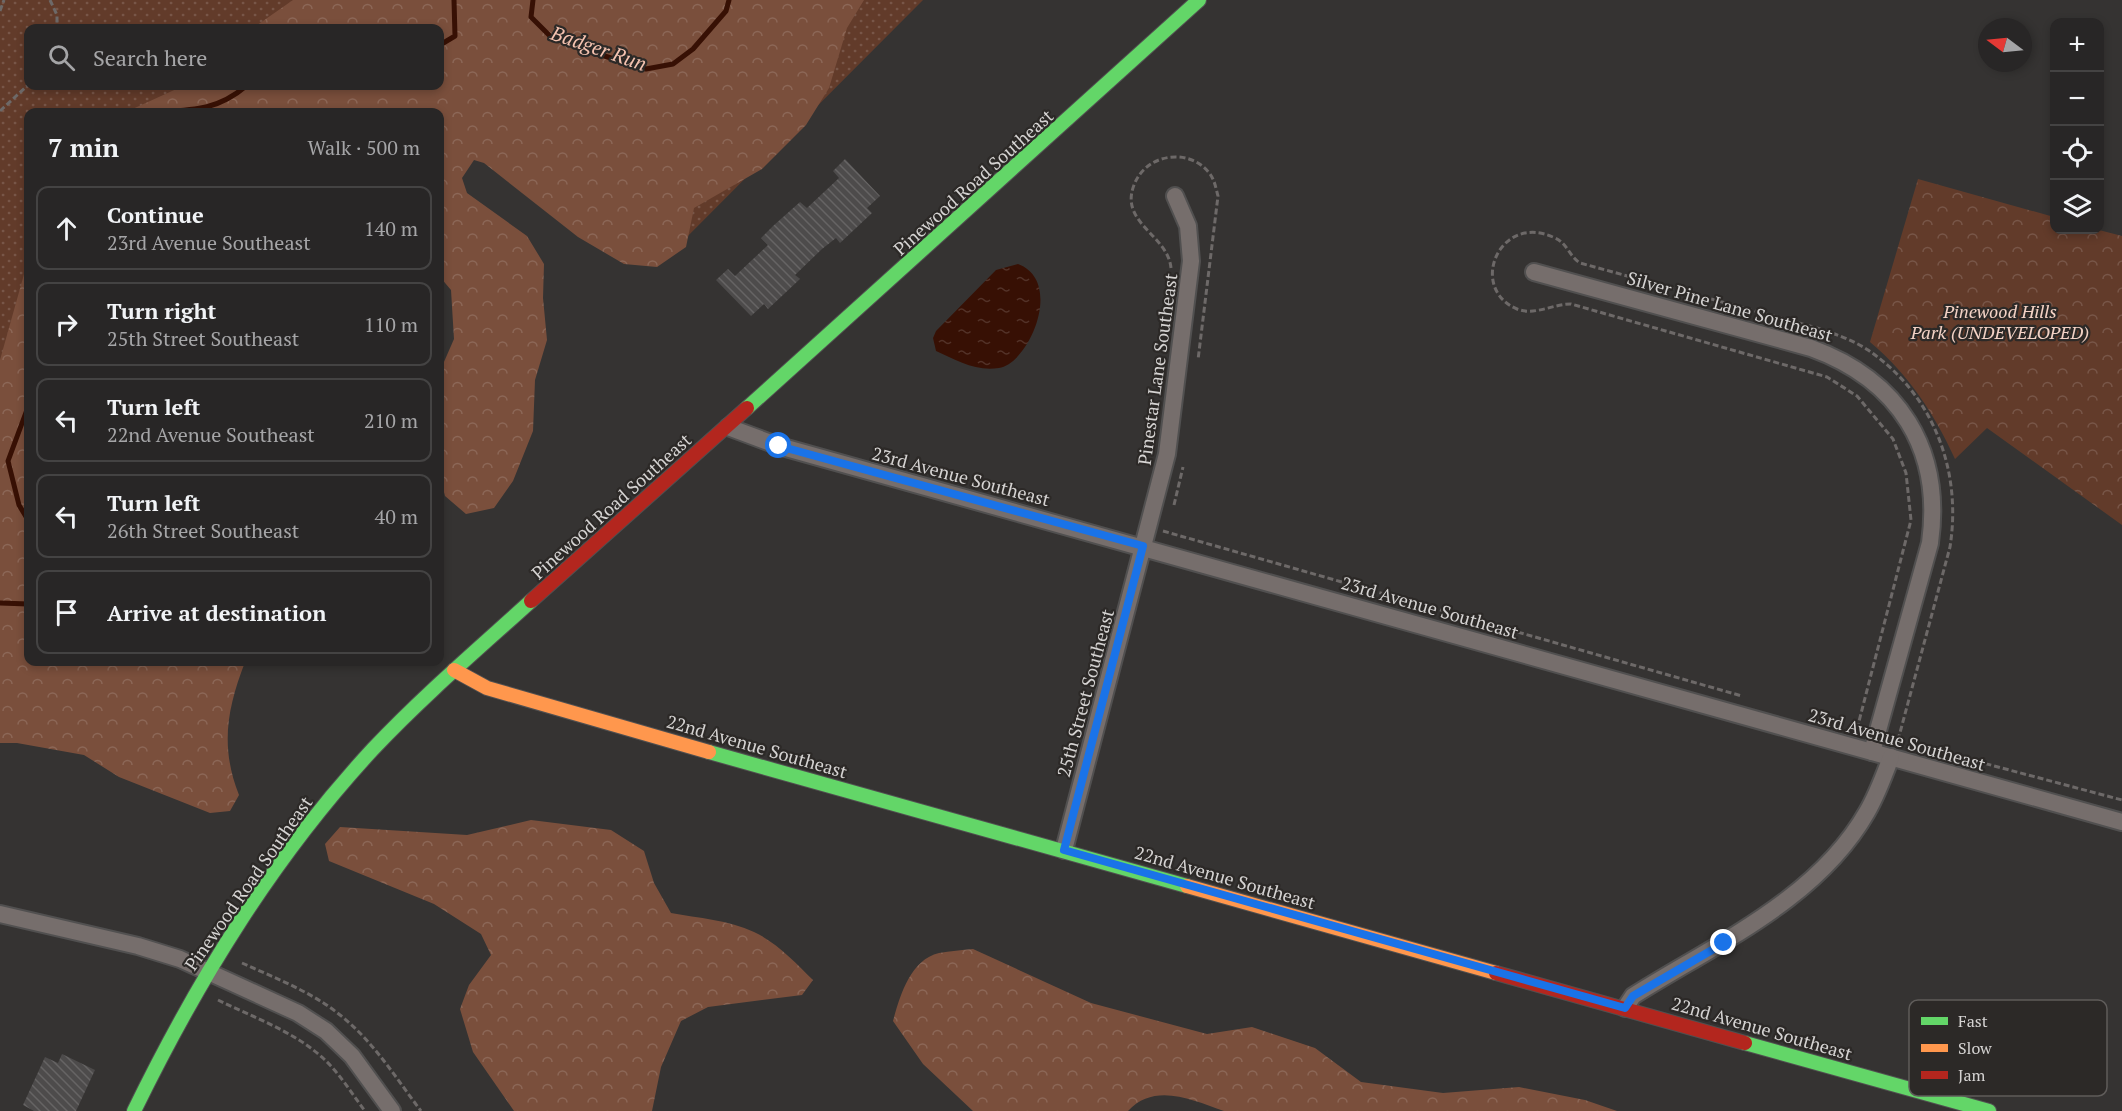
<!DOCTYPE html>
<html lang="en">
<head>
<meta charset="utf-8">
<style>
  :root { --surface:#282626; --page:#343232; --text:#f1f3f6; --muted:#a5a5a7; --line:#444343 }
  body { margin:0; font-family:"PT Serif",serif; background:var(--page); color:var(--text) }
  .controls { position:absolute; right:18px; top:18px; display:grid; overflow:hidden; border-radius:12px; box-shadow:0 3px 9px #0003 }
  .controls button { width:54px; height:54px; display:grid; place-items:center; padding:0; border:0; border-bottom:2px solid var(--line); background:var(--surface); color:var(--text); font:30px sans-serif }
  .compass { position:absolute; left:1978px; top:18px; width:54px; height:54px; border-radius:50%; background:var(--surface); box-shadow:0 3px 9px #0003; rotate:286deg }
  .stop { position:absolute; width:18px; height:18px; margin:-14px; border:4px solid #1a73e8; border-radius:50%; background:#fff }
  .stop.end { background:#1a73e8; border-color:#fff; box-shadow:0 2px 6px #0008 }
  .list { margin:0; padding:0; list-style:none }
  h2 { display:flex; justify-content:space-between; align-items:center; height:78px; margin:0; padding:0 24px; font-size:26px }
  h2 small { font-size:20px; font-weight:400; color:var(--muted) }
  .list li { display:grid; grid-template-columns:39px 1fr auto; gap:18px; align-items:center; box-sizing:border-box; height:84px; margin:0 12px 12px; padding:0 12px; border:2px solid var(--line); border-radius:12px }
  .list b { display:block; font-size:22px; white-space:nowrap }
  .list p { margin:0; font-size:20px; white-space:nowrap; color:var(--muted) }
  .list em { font-size:20px; font-style:normal; color:var(--muted) }
  .icon { flex:none; width:33px; height:33px; fill:none; stroke:currentColor; stroke-width:2; stroke-linecap:round; stroke-linejoin:round }
  .map { position:relative; flex:none; width:2122px; height:1111px; overflow:hidden }
  .search { position:absolute; background:var(--surface); box-shadow:0 3px 9px #0003; left:24px; top:24px; width:420px; height:66px; display:flex; align-items:center; gap:15px; box-sizing:border-box; padding:0 21px; border-radius:12px; color:var(--muted); font-size:22px }
  .panel { position:absolute; background:var(--surface); box-shadow:0 3px 9px #0003; left:24px; top:108px; width:420px; height:558px; border-radius:12px }
  .map>svg:first-child { display:block }
</style>
</head>
<body>
<div class="map">
<svg width="2122" height="1111" viewBox="0 0 2122 1111">
  <defs>
    <pattern id="grass-dots" width="8" height="8" patternUnits="userSpaceOnUse" patternTransform="scale(1.5)"><rect width="8" height="8" fill="#623b2a"/><path d="M2 2h.1M6 6h.1" fill="none" stroke="#785648" stroke-width="1.8" stroke-linecap="round"/></pattern>
    <pattern id="forest-crowns" width="20" height="18" patternUnits="userSpaceOnUse" patternTransform="scale(1.5)"><rect width="20" height="18" fill="#7a4f3c"/><path d="M2 6a3 3 0 1 1 6 0M12 15a3 3 0 1 1 6 0" fill="none" stroke="#8c6757"/></pattern>
    <pattern id="park-crowns" width="20" height="18" patternUnits="userSpaceOnUse" patternTransform="scale(1.5)"><rect width="20" height="18" fill="#623b2a"/><path d="M2 6a3 3 0 1 1 6 0M12 15a3 3 0 1 1 6 0" fill="none" stroke="#785648"/></pattern>
    <pattern id="water-ripples" width="26" height="14" patternUnits="userSpaceOnUse" patternTransform="scale(1.5)"><rect width="26" height="14" fill="#371004"/><path d="M2 4q2-2 4 0t4 0M15 11q2-2 4 0t4 0" fill="none" stroke="#533228"/></pattern>
    <pattern id="building-back-hatch" width="6" height="6" patternUnits="userSpaceOnUse" patternTransform="scale(1.5)"><rect width="6" height="6" fill="#4d4b4b"/><path d="M-1 5l2 2M0 0l6 6M5-1l2 2" fill="none" stroke="#666464"/></pattern>
  </defs>
  <rect width="100%" height="100%" fill="#353332"/>
  <polygon fill="url(#grass-dots)" points="0,0 923,0 657,267 440,70 440,28 28,28 28,86 375,86 348,112 28,112 28,662 0,709"/>
  <g fill="url(#forest-crowns)">
    <polygon points="293,0 864,0 847,28 829,88 806,125 762,169 694,208 686,247 657,267 624,264 578,237 484,163 474,160 462,178 467,193 527,236 544,264 543,298 547,340 535,380 533,431 513,481 494,508 466,514 445,496 440,477 440,371 454,339 451,290 440,277 440,112 126,112 183,86 440,86 440,28 253,28"/>
    <path d="M 28,260 L 28,662 L 245,662 C 227,709 220,747 239,795 L 230,811 L 210,813 L 119,777 L 84,755 L 17,743 L 0,743 L 0,360 Z"/>
    <path d="M 531,820 L 611,830 L 644,851 L 654,883 L 671,913 C 698,918 729,920 754,932 C 776,942 796,963 813,980 L 802,995 L 708,1007 L 681,1021 L 661,1067 L 652,1111 L 514,1111 L 473,1052 L 460,1009 L 469,985 L 491,955 L 481,934 L 434,904 L 329,861 L 325,844 L 340,827 L 467,835 Z"/>
    <path d="M 973,949 L 1091,1003 L 1207,1034 L 1252,1027 L 1315,1048 L 1361,1082 L 1443,1093 L 1519,1087 L 1585,1100 L 1617,1111 L 1224,1111 C 1192,1100 1155,1082 1128,1111 L 973,1111 L 923,1064 L 893,1021 C 900,996 910,960 939,953 C 950,951 962,950 973,949 Z"/>
  </g>
  <path fill="url(#park-crowns)" d="M 1918,179 L 2054,217 L 2054,230 L 2099,230 L 2122,236 L 2122,525 L 1987,428 L 1955,459 C 1934,413 1909,375 1870,342 Z"/>
  <path fill="url(#water-ripples)" d="M 1018,264 C 1064,281 1030,363 999,368 C 976,372 956,360 936,351 L 933,338 L 936,331 L 996,270 Z"/>
  <g fill="none" stroke-linecap="round" stroke-linejoin="round">
    <g stroke="#371004" stroke-width="5">
      <polyline points="533,0 531,17 550,36 579,48 646,69 673,64 693,49 726,11 729,0"/>
      <polyline points="440,45 455,36 454,0"/>
      <path d="M 155,112 C 191,110 217,111 246,86"/>
      <polyline points="28,407 8,461 19,505 28,520"/>
      <polyline points="0,603 28,604"/>
    </g>
  </g>
  <g fill="url(#building-back-hatch)">
    <polygon points="845,159 880,196 867,208 872,213 840,243 836,238 822,249 795,275 800,279 768,309 764,304 751,316 716,280 728,269 735,276 768,245 761,238 773,226 800,202 807,208 839,178 833,171"/>
    <polygon points="62,1054 95,1070 76,1111 34,1111 23,1105 45,1057 58,1063"/>
  </g>
  <g fill="none" stroke-linecap="round" stroke-linejoin="round">
    <g stroke="#515050" stroke-width="20">
      <g id="street">
        <path d="M 1534,272 L 1811,348 C 1899,380 1943,449 1930,543 L 1872,752"/>
        <polyline points="728,427 779,446 2122,822"/>
        <polyline points="1064,850 1167,454 1191,261 1188,226 1175,196"/>
        <polyline points="0,914 138,946 180,959 298,1013 326,1031 352,1056 392,1111"/>
        <path d="M 1625,1008 L 1633,996 C 1715,944 1817,900 1867,812 C 1877,795 1884,776 1891,757"/>
      </g>
    </g>
    <g stroke="#515050" stroke-width="16">
      <g id="fast">
        <polyline points="747,408 1199,0"/>
        <polyline points="709,752 1187,886"/>
        <polyline points="1745,1043 1989,1111"/>
        <path d="M 134,1111 C 198,980 273,857 373,749 C 422,697 478,649 531,601"/>
      </g>
    </g>
    <g stroke="#515050" stroke-width="16">
      <g id="slow">
        <polyline points="454,670 487,688 709,752"/>
        <polyline points="1187,886 1496,973"/>
      </g>
    </g>
    <g stroke="#515050" stroke-width="16">
      <g id="jam">
        <polyline points="531,601 747,408"/>
        <polyline points="1496,973 1745,1043"/>
      </g>
    </g>
    <g stroke="#6d6968" stroke-width="3" stroke-dasharray="6 3" stroke-linecap="butt">
      <polyline points="50,0 57,15 57,28"/>
      <polyline points="0,11 4,0"/>
      <polyline points="0,111 28,85"/>
      <path d="M 1171,268 C 1168,235 1119,223 1134,185 C 1146,153 1190,147 1210,174 C 1215,181 1216,189 1218,196 L 1198,360"/>
      <polyline points="1163,333 1166,310"/>
      <polyline points="1174,505 1183,467"/>
      <polyline points="1163,531 1742,696"/>
      <path d="M 1857,729 L 1911,520 L 1906,473 L 1893,439 L 1857,396 L 1827,377 L 1571,304 C 1553,304 1534,316 1517,309 C 1467,288 1500,211 1555,238 C 1567,243 1569,256 1580,263 L 1817,328 C 1835,334 1853,340 1868,350 C 1934,395 1962,471 1950,547 L 1898,740"/>
      <polyline points="1968,759 2122,800"/>
      <path d="M 242,963 C 275,978 312,992 340,1015 C 373,1041 396,1078 421,1111"/>
      <path d="M 218,1000 C 253,1017 295,1032 324,1059 C 340,1074 352,1094 365,1111"/>
    </g>
    <use href="#street" stroke="#766e6c" stroke-width="16"/>
    <use href="#fast" stroke="#63d668" stroke-width="14"/>
    <use href="#slow" stroke="#ff974d" stroke-width="14"/>
    <use href="#jam" stroke="#b3261e" stroke-width="14"/>
  </g>
  <g fill="none" stroke-linecap="round" stroke-linejoin="round">
    <polyline stroke="#1a73e8" stroke-width="8" points="779,446 1143,546 1064,850 1625,1008 1633,996 1724,943"/>
  </g>
  <g text-anchor="middle" dominant-baseline="central" stroke-width="4.5" stroke-linejoin="round" paint-order="stroke">
    <g font-size="18" fill="#d5d3d2" stroke="#2c2927">
      <text transform="translate(973 182) rotate(-42)">Pinewood Road Southeast</text>
      <text transform="translate(1730 306) rotate(16)">Silver Pine Lane Southeast</text>
      <text transform="translate(1157 369) rotate(-82)">Pinestar Lane Southeast</text>
      <text transform="translate(961 476) rotate(15)">23rd Avenue Southeast</text>
      <text transform="translate(611 506) rotate(-42)">Pinewood Road Southeast</text>
      <text transform="translate(1430 607) rotate(16)">23rd Avenue Southeast</text>
      <text transform="translate(1085 693) rotate(-75)">25th Street Southeast</text>
      <text transform="translate(1897 739) rotate(16)">23rd Avenue Southeast</text>
      <text transform="translate(757 746) rotate(16)">22nd Avenue Southeast</text>
      <text transform="translate(1225 877) rotate(16)">22nd Avenue Southeast</text>
      <text transform="translate(248 883) rotate(-55)">Pinewood Road Southeast</text>
      <text transform="translate(1762 1028) rotate(16)">22nd Avenue Southeast</text>
    </g>
    <g font-size="18" font-style="italic" fill="#f3d2c5" stroke="#2c2927">
      <text x="2000" y="311">Pinewood Hills<tspan x="2000" dy="21">Park (UNDEVELOPED)</tspan></text>
    </g>
    <g font-size="20" font-style="italic" fill="#f5c3b0" stroke="#2c2927">
      <text transform="translate(599 48) rotate(19)">Badger Run</text>
    </g>
  </g>
  <rect x="1909" y="1000" width="198" height="96" rx="9" fill="#2c2927" stroke="#5f5c5a" stroke-width="1.5"/>
  <rect x="1921" y="1017" width="27" height="8" fill="#63d668"/>
  <rect x="1921" y="1044" width="27" height="8" fill="#ff974d"/>
  <rect x="1921" y="1071" width="27" height="8" fill="#b3261e"/>
  <g font-size="16" fill="#d5d3d2">
    <text x="1958" y="1027">Fast</text>
    <text x="1958" y="1054">Slow</text>
    <text x="1958" y="1081">Jam</text>
  </g>
</svg>
<div class="controls">
<button>+</button>
<button>−</button>
<button><svg class="icon" aria-label="locate" viewBox="0 0 24 24"><circle cx="12" cy="12" r="6"/><path d="M12 2v4M12 18v4M2 12h4M18 12h4"/></svg></button>
<button><svg class="icon" aria-label="layers" viewBox="0 0 24 24"><path d="M12 4l9 5-9 5-9-5zM3 14l9 5 9-5"/></svg></button>
</div>
<svg class="compass" viewBox="-18 -18 36 36"><path d="M0-13l5 13h-10z" fill="#e53935"/><path d="M0 13l5-13h-10z" fill="#a5a5a7"/></svg>
<div class="stop" style="left:779px;top:446px"></div>
<div class="stop end" style="left:1724px;top:943px"></div>
<div class="search"><svg class="icon" aria-label="search" viewBox="0 0 24 24"><circle cx="10" cy="10" r="6"/><path d="M15 15l6 6"/></svg>Search here</div>
<section class="panel">
<h2>7 min<small>Walk · 500 m</small></h2>
<ul class="list">
<li><svg class="icon" aria-label="ahead" viewBox="0 0 24 24"><path d="M12 20V5M6 11l6-6 6 6"/></svg><div><b>Continue</b><p>23rd Avenue Southeast</p></div><em>140 m</em></li>
<li><svg class="icon" aria-label="right" viewBox="0 0 24 24"><path d="M7 20v-9h11M14 6l5 5-5 5"/></svg><div><b>Turn right</b><p>25th Street Southeast</p></div><em>110 m</em></li>
<li><svg class="icon" aria-label="left" viewBox="0 0 24 24"><path d="M17 20v-9H6M10 6l-5 5 5 5"/></svg><div><b>Turn left</b><p>22nd Avenue Southeast</p></div><em>210 m</em></li>
<li><svg class="icon" aria-label="left" viewBox="0 0 24 24"><path d="M17 20v-9H6M10 6l-5 5 5 5"/></svg><div><b>Turn left</b><p>26th Street Southeast</p></div><em>40 m</em></li>
<li><svg class="icon" aria-label="arrive" viewBox="0 0 24 24"><path d="M6 21V4h12l-3 4 3 4H6"/></svg><div><b>Arrive at destination</b></div></li>
</ul>
</section>
</div>
</body>
</html>
